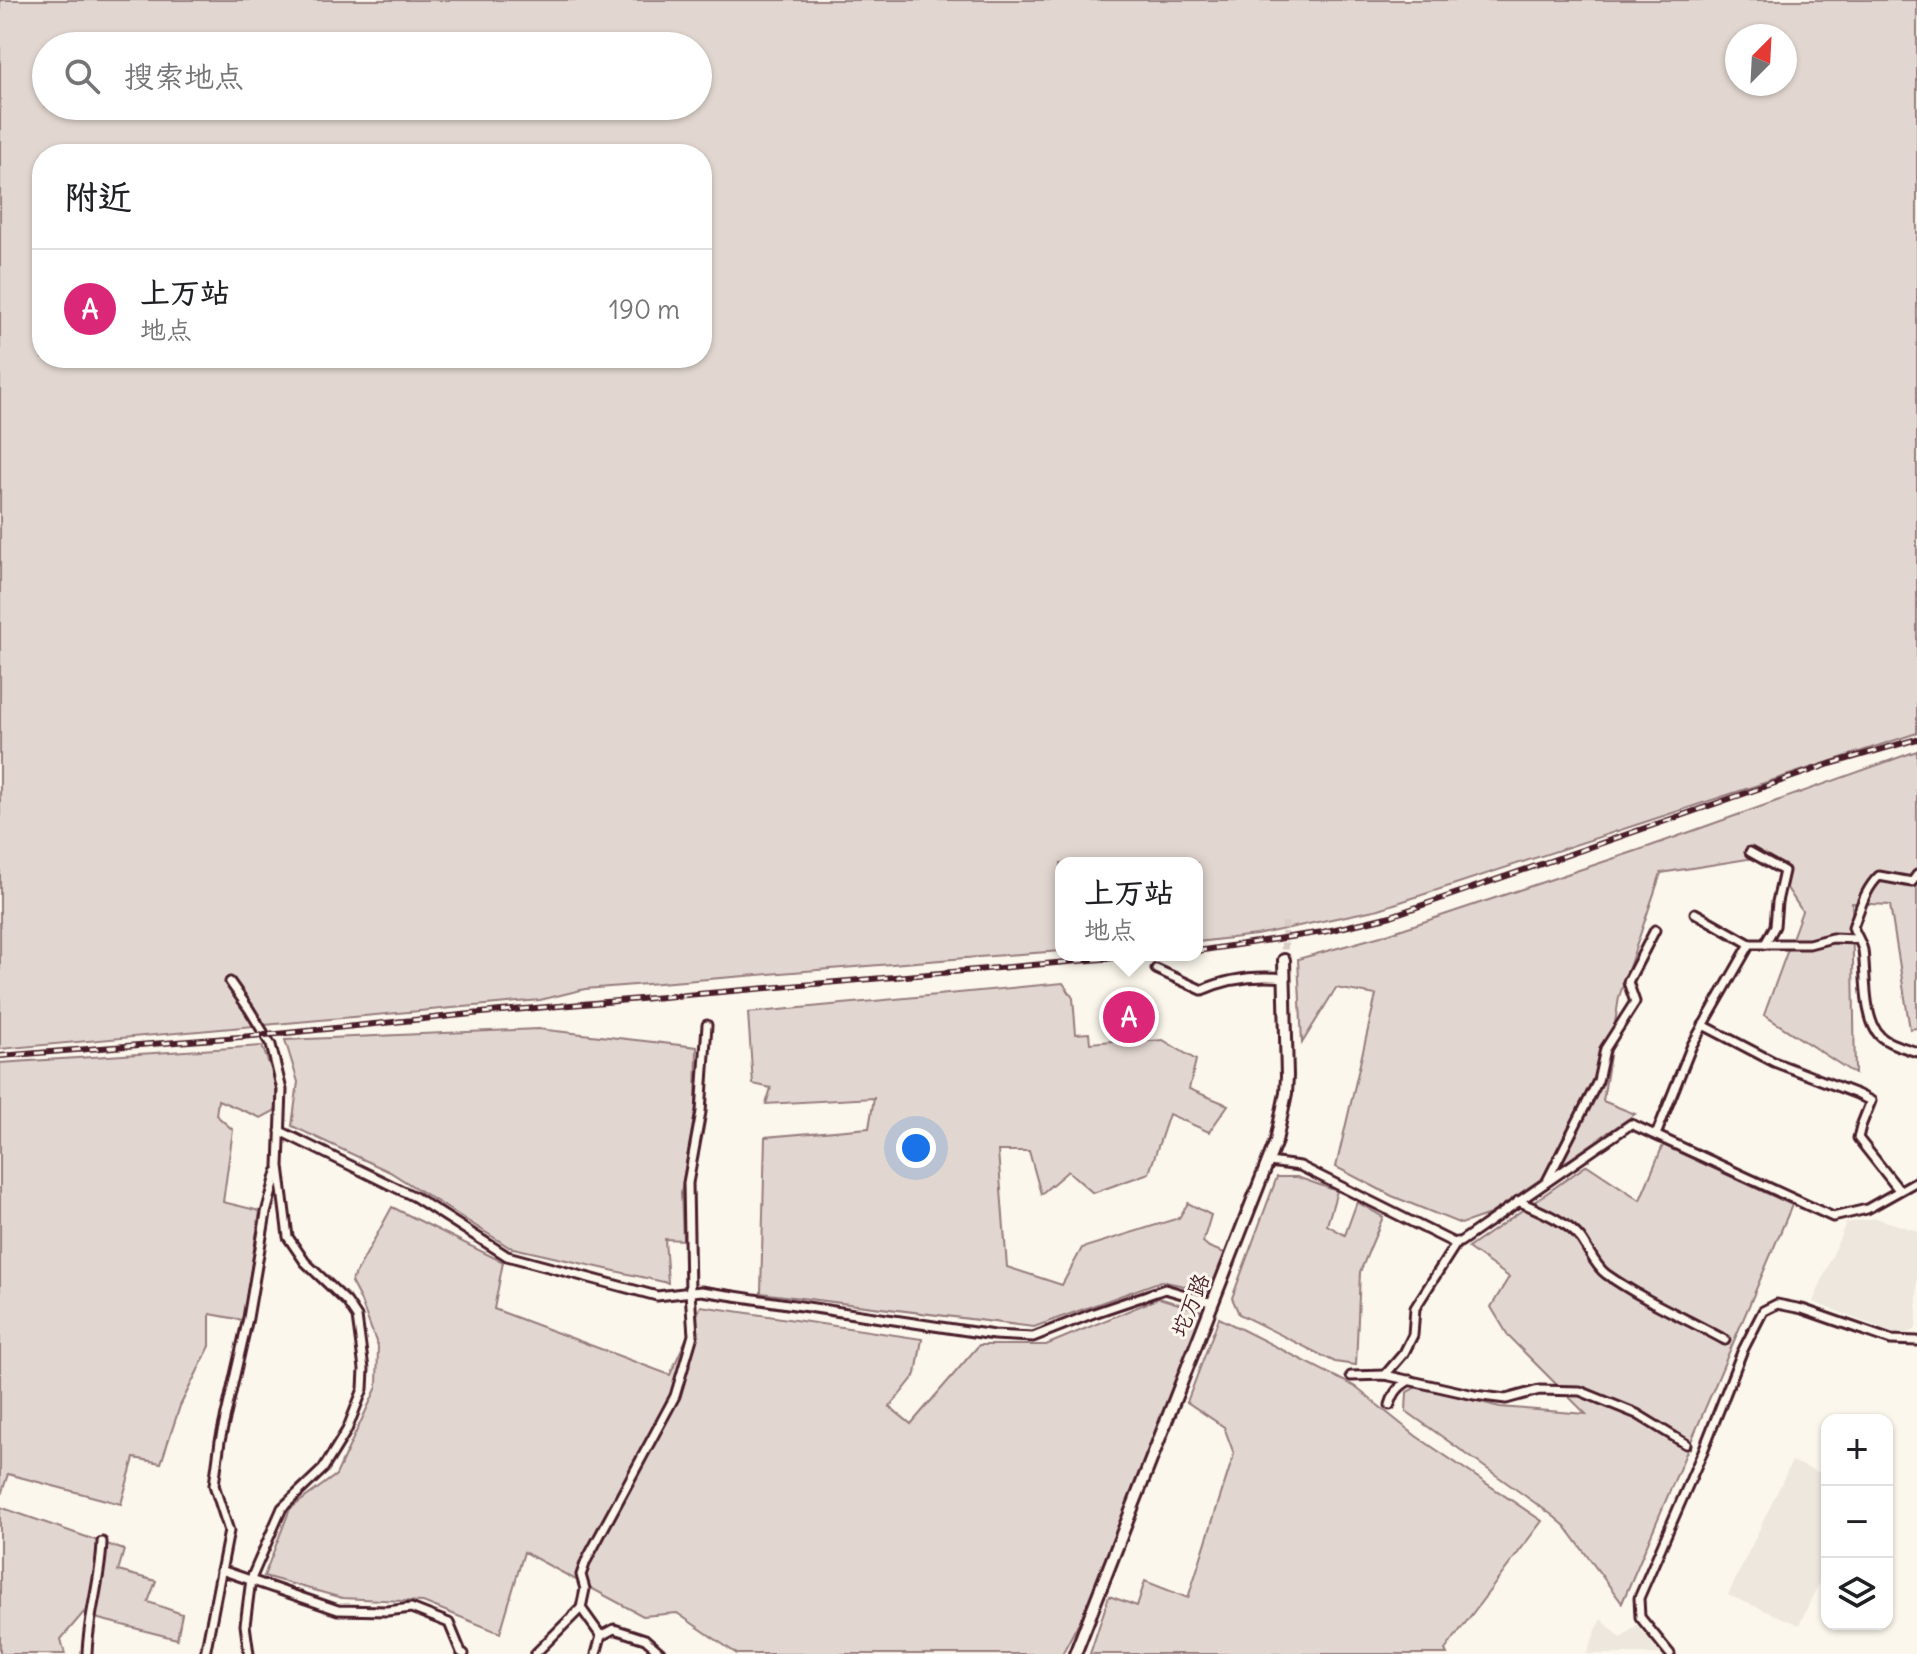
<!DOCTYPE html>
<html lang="zh">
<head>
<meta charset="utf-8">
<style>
  :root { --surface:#fff; --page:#f2f2f2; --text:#202124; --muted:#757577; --line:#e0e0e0; --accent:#db2777 }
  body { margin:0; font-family:Delius,"LXGW WenKai TC",sans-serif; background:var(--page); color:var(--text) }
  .controls { position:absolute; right:24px; bottom:24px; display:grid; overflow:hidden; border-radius:16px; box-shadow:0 2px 6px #0004 }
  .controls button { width:72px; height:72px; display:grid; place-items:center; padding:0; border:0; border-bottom:2px solid var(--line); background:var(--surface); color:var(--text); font:40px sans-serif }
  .compass { position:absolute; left:1725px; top:24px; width:72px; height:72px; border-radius:50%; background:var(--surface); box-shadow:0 2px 6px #0004; rotate:24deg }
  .you { position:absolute; left:916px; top:1148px; width:28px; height:28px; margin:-20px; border:6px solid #fff; border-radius:50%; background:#1a73e8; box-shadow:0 0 0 12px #1a73e833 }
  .badge { display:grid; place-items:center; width:52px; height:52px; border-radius:50%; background:var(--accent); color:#fff; font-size:26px; font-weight:700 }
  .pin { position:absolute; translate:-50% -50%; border:4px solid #fff; box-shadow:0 2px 8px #0006 }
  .popup { position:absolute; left:1055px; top:857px; width:148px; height:104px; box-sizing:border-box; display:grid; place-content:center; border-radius:16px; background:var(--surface); filter:drop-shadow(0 2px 6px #0005); font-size:26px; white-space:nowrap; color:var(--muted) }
  .popup b { font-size:30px; color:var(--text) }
  .popup::after { content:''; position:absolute; left:50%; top:100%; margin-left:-16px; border:16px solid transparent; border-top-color:var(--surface) }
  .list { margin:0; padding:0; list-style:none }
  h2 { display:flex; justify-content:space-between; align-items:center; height:104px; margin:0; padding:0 32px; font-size:34px }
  h2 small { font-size:26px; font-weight:400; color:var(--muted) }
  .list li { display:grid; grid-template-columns:52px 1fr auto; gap:24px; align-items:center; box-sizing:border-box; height:120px; padding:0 32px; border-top:2px solid var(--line) }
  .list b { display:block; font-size:30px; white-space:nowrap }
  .list p { margin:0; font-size:26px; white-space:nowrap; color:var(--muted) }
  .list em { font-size:26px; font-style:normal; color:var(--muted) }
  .icon { flex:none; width:44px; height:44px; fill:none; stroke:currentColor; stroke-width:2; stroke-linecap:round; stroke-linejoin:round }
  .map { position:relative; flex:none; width:1917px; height:1654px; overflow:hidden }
  .search { position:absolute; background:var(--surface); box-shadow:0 2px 6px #0004; left:32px; top:32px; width:680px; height:88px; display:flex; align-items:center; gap:20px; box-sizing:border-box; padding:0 28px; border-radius:44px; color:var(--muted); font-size:30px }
  .panel { position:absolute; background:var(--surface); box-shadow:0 2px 6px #0004; left:32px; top:144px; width:680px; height:224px; border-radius:32px }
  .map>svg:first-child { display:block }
</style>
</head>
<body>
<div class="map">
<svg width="1917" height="1654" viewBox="0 0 1917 1654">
  <rect width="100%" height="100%" fill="#fbf7ec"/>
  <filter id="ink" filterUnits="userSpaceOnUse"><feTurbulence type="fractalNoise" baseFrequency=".0125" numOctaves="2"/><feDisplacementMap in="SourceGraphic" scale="16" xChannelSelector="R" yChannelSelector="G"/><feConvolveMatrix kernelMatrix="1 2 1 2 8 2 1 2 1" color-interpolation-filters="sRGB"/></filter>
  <g filter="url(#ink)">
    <g fill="#eee7de">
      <polygon points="1876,1218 1917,1231 1917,1324 1915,1330 1900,1336 1813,1302 1846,1223"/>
      <polygon points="1792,1461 1827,1476 1827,1566 1799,1625 1728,1595"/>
      <polygon points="1601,1619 1621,1638 1637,1625 1661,1654 1586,1654"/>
    </g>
    <g fill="#e2d7d0" stroke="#967b7e" stroke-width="2" fill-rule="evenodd">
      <path d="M 0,0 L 1917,0 L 1917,733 L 1379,909 L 1256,935 L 1197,942 L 1197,863 L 1061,863 L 1061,951 L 978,957 L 585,989 L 540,1000 L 0,1049 ZM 1737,36 L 1785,36 L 1785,84 L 1737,84 ZM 46,46 L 698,46 L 698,106 L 46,106 ZM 42,154 L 702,154 L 702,358 L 42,358 Z"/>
      <polygon points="1917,751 1917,1028 1910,1029 1890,905 1852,903 1855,1074 1764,1015 1802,911 1766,856 1661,873 1619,997 1603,1101 1635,1114 1490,1214 1461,1224 1392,1196 1336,1167 1376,995 1336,988 1302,1043 1298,959 1381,936 1645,848"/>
      <polygon points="1063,983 1073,998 1076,1034 1089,1033 1090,1043 1136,1039 1137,1042 1163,1040 1196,1060 1189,1089 1228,1105 1209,1132 1169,1114 1149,1173 1093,1193 1068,1171 1041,1194 1029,1151 998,1151 1007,1267 1062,1285 1082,1248 1179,1218 1188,1203 1211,1215 1203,1242 1209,1247 1230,1255 1213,1292 1161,1281 1034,1327 761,1293 765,1137 869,1128 874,1098 766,1104 771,1088 753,1084 748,1013"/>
      <polygon points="538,1029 697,1047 696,1107 681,1192 683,1240 665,1239 668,1283 509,1247 390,1172 292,1126 298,1082 285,1040"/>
      <polygon points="262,1046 276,1082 276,1110 261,1118 218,1100 216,1115 233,1130 223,1202 260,1211 243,1320 210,1314 210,1346 180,1406 161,1463 134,1458 121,1504 8,1474 0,1498 0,1063"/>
      <polygon points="1663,1145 1792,1205 1622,1603 1565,1526 1552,1515 1406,1411 1407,1392 1418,1386 1500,1407 1586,1414 1509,1337 1491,1307 1509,1277 1468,1248 1587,1165 1640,1200"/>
      <polygon points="1277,1177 1297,1177 1337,1191 1327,1225 1345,1235 1357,1202 1383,1217 1360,1272 1356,1365 1335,1362 1239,1314 1232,1298"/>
      <polygon points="392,1207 503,1262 494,1309 670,1375 701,1306 922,1339 916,1374 890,1407 911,1424 979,1345 1046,1345 1159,1298 1205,1312 1086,1609 1062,1654 737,1654 677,1613 643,1616 524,1552 500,1633 423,1602 342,1598 264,1576 290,1509 336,1475 377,1387 378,1347 360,1299 351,1282"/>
      <polygon points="1219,1318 1354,1386 1416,1436 1542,1521 1445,1650 1447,1654 1090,1654 1109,1596 1137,1606 1145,1581 1188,1598 1234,1454 1224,1427 1187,1402"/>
      <polygon points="0,1507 124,1550 118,1571 156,1581 148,1602 182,1614 177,1639 99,1619 84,1612 61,1639 65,1654 0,1654"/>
    </g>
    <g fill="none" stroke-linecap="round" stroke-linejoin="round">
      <polyline stroke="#d8ccc5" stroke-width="7" stroke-dasharray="7 3.5" stroke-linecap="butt" points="1284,960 1285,922"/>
      <g stroke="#4a1f2b" stroke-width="13">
        <g id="minor">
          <polyline points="1750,852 1784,871 1777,902 1775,926 1765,944"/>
          <path d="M 1917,875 L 1912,882 L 1879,876 C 1865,889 1860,909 1853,927 C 1856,935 1861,942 1863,950 C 1866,973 1863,1021 1881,1037 C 1890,1045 1906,1048 1917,1052"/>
          <polyline points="1695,913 1750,944 1809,944 1832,938 1857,939"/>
          <path d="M 1156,969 L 1202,990 C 1229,978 1256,975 1285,978"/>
          <polyline points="230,982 249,1009 271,1045 282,1090 279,1166 288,1237 305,1262 347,1302 357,1317 364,1369 363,1389 347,1430 323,1469 282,1508 251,1579 245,1625 249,1654"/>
          <polyline points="1703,1025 1774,1062 1857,1094 1871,1101 1861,1126 1858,1138 1899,1190"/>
          <polyline points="280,1131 415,1197 507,1256 657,1296 701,1291 994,1335 1033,1337 1094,1313 1165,1289 1213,1303"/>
          <polyline points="1656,1135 1692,1045 1750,944"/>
          <polyline points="1269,1162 1300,1166 1454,1243 1460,1242 1631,1124 1833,1217 1867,1209 1917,1181"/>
          <polyline points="1548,1179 1598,1081 1605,1049 1635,1002 1628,982 1655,930"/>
          <path d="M 1518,1201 C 1538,1210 1567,1221 1581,1239 C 1589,1250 1595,1266 1606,1274 C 1643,1300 1685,1318 1725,1340"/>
          <polyline points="1385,1375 1404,1353 1413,1335 1415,1308 1457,1242"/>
          <polyline points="1351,1376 1385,1375 1474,1395 1506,1399 1539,1390 1580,1391 1637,1414 1686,1444"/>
          <path d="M 1390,1405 C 1394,1392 1398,1387 1410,1380"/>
          <polyline points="221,1570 338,1610 387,1611 411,1608 449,1623 461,1652 464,1654"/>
          <polyline points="581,1608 601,1636 596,1654"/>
          <polyline points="601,1636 614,1629 645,1639 662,1654"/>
          <path d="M 87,1654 C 88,1616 101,1580 102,1542"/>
          <polyline points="205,1654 229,1531 214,1485 220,1441 248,1318 266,1213 277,1172"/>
          <polyline points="535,1654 581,1608 585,1589 581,1575 586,1561 675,1396 693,1335 690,1292 688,1183 701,1112 707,1025"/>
          <polyline points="1670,1654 1640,1617 1639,1598 1703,1451 1742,1352 1763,1311 1777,1304 1802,1309 1891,1340 1917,1341"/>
        </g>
      </g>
      <g stroke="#4a1f2b" stroke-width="16">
        <polyline id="secondary" points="1075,1654 1276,1141 1286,1093 1287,1076 1284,960"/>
      </g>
      <use href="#minor" stroke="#fbf7ec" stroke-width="7"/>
      <use href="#secondary" stroke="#fbf7ec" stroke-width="10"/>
      <g stroke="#4a1f2b" stroke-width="6">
        <g id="rail">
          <polyline points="1197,951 1323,932 1391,916 1830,764 1917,739"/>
          <polyline points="0,1056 277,1034 501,1011 1148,955"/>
        </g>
      </g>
      <use href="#rail" stroke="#fbf7ec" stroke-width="3" stroke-dasharray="9" stroke-linecap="butt"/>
    </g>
  </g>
  <g text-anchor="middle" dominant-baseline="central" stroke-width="6" stroke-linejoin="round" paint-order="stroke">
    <g font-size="22" fill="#4a1f2b" stroke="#fbf7ec">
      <text transform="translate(1190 1305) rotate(-68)">坨万路</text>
    </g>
  </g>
</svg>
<div class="controls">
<button>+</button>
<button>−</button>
<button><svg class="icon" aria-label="layers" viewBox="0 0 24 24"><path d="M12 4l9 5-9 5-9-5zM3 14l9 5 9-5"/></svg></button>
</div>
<svg class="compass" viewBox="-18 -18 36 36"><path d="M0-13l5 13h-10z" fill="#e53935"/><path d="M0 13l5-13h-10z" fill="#757577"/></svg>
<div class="you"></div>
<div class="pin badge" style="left:1129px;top:1017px">A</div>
<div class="popup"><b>上万站</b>地点</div>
<div class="search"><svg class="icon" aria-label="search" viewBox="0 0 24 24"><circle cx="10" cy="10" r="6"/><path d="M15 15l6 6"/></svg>搜索地点</div>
<section class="panel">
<h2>附近<small></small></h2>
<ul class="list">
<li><span class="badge">A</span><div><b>上万站</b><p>地点</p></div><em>190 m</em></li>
</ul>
</section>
</div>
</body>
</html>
